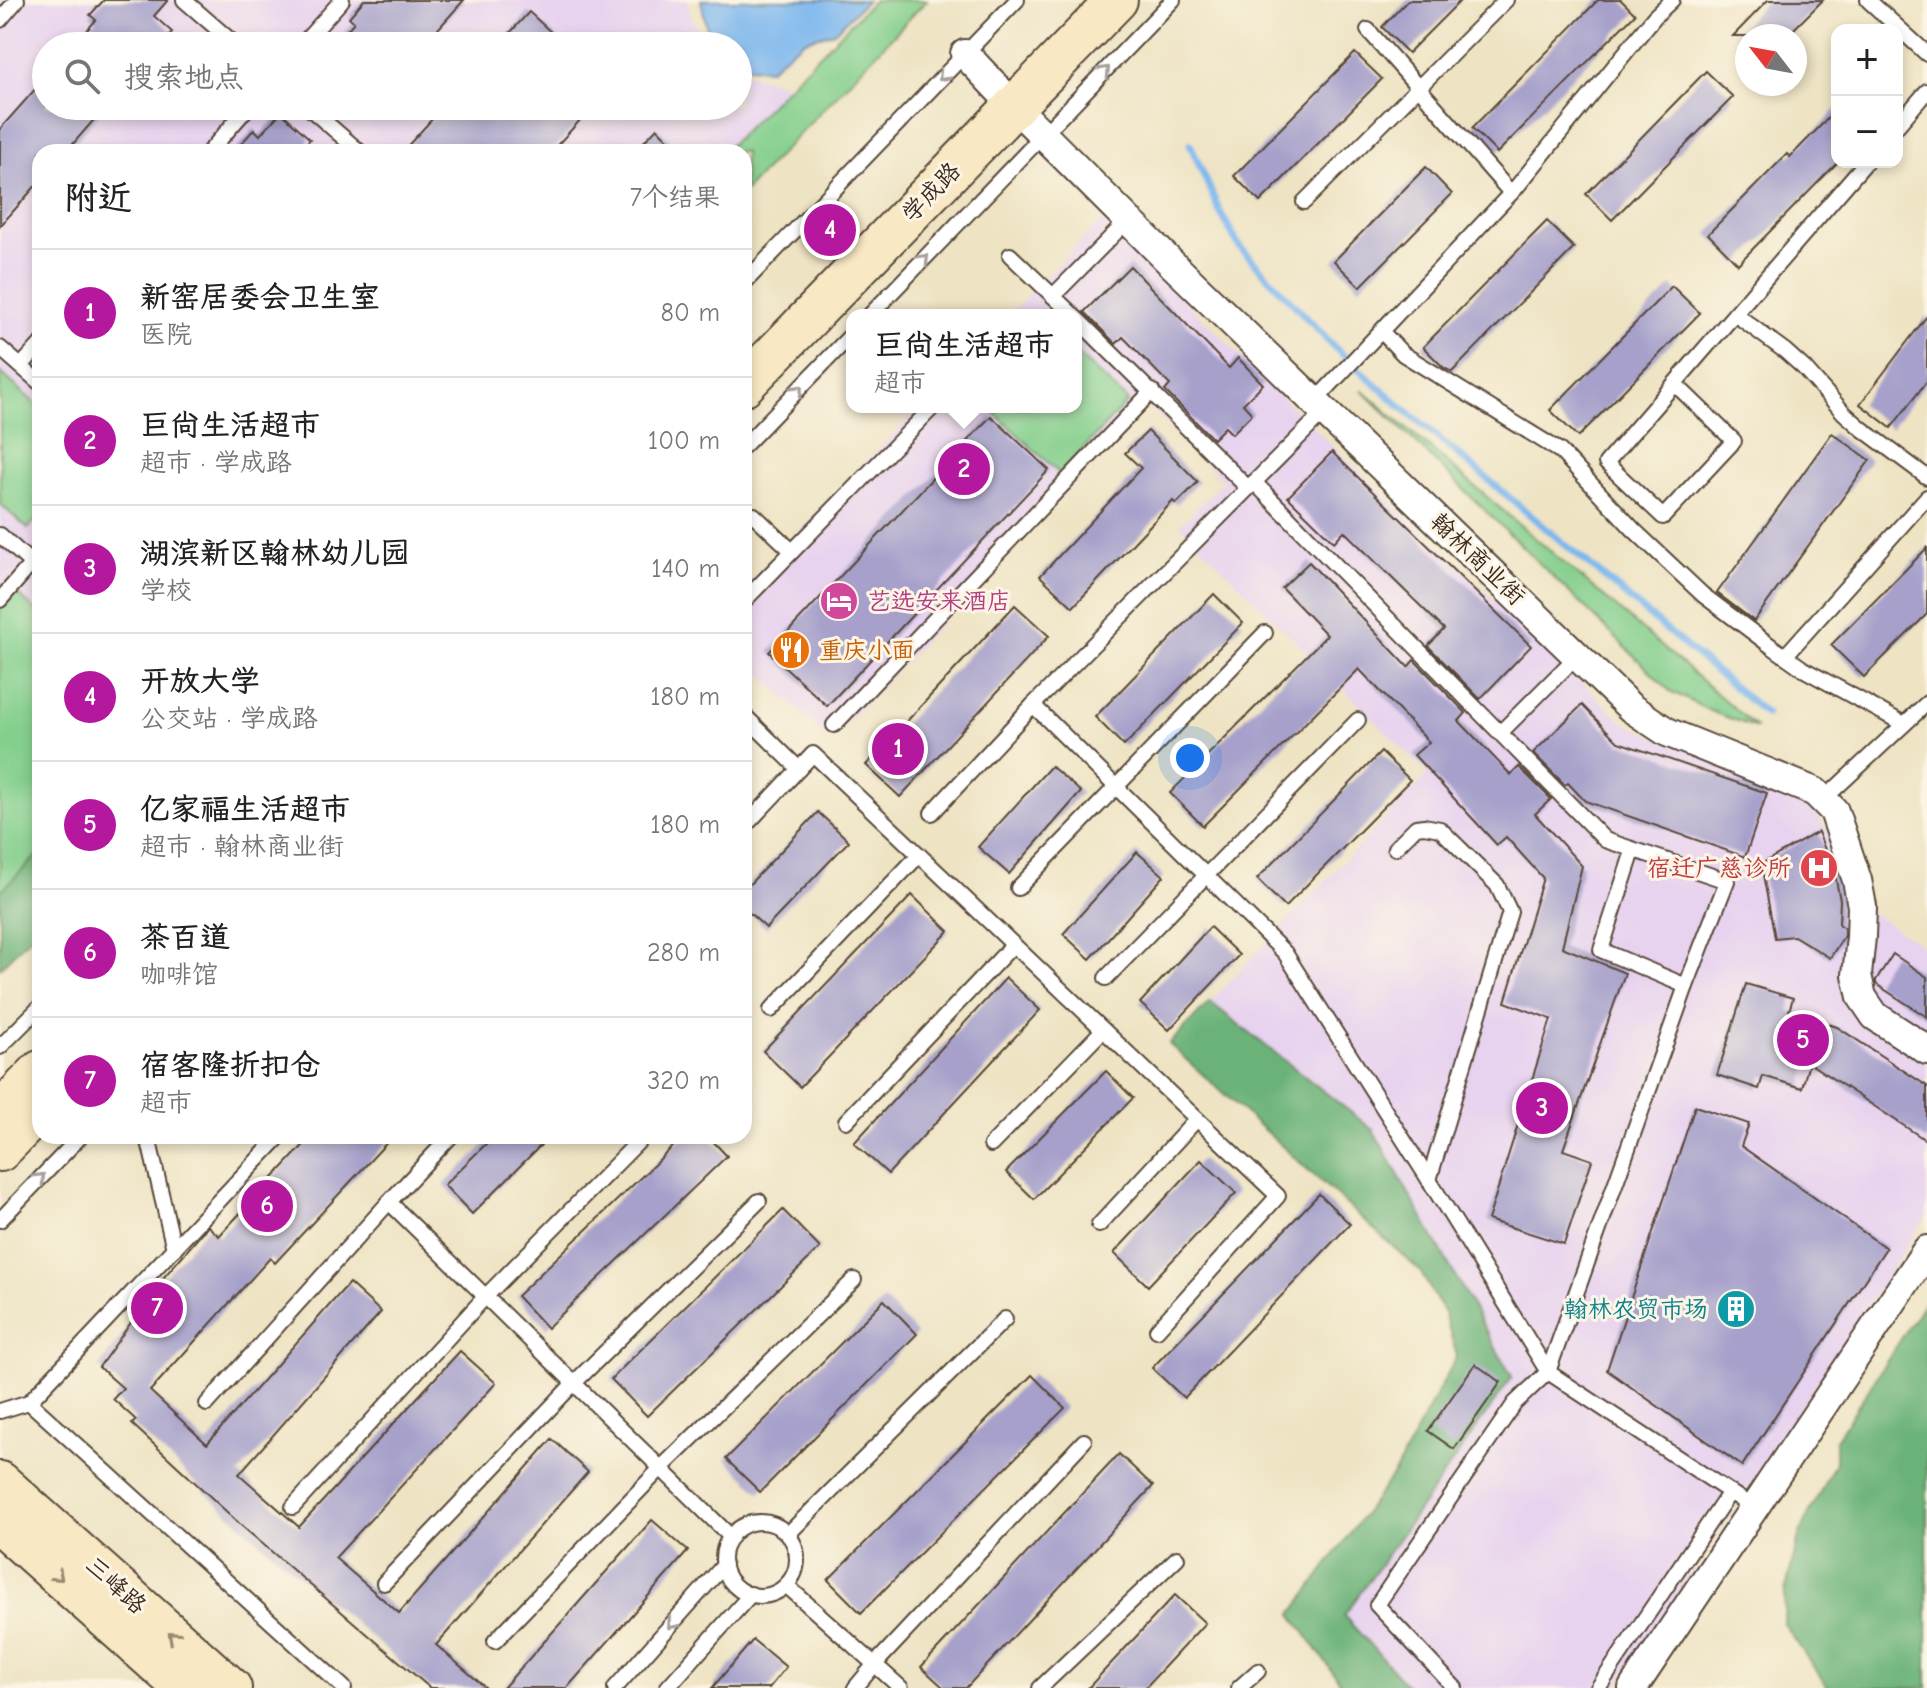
<!DOCTYPE html>
<html lang="zh">
<head>
<meta charset="utf-8">
<style>
  :root { --surface:#fff; --page:#f2f2f2; --text:#222; --muted:#767676; --line:#e0e0e0; --accent:#b5179e }
  body { margin:0; font-family:"Comic Neue","LXGW WenKai TC",sans-serif; background:var(--page); color:var(--text) }
  .controls { position:absolute; right:24px; top:24px; display:grid; overflow:hidden; border-radius:16px; box-shadow:0 4px 12px #0003 }
  .controls button { width:72px; height:72px; display:grid; place-items:center; padding:0; border:0; border-bottom:2px solid var(--line); background:var(--surface); color:var(--text); font:40px sans-serif }
  .compass { position:absolute; left:1735px; top:24px; width:72px; height:72px; border-radius:50%; background:var(--surface); box-shadow:0 4px 12px #0003; rotate:301deg }
  .you { position:absolute; left:1190px; top:758px; width:28px; height:28px; margin:-20px; border:6px solid #fff; border-radius:50%; background:#1a73e8; box-shadow:0 0 0 12px #1a73e833 }
  .badge { display:grid; place-items:center; width:52px; height:52px; border-radius:50%; background:var(--accent); color:#fff; font-size:26px; font-weight:700 }
  .pin { position:absolute; translate:-50% -50%; border:4px solid #fff; box-shadow:0 2px 8px #0006 }
  .popup { position:absolute; left:846px; top:309px; width:236px; height:104px; box-sizing:border-box; display:grid; place-content:center; border-radius:16px; background:var(--surface); filter:drop-shadow(0 2px 6px #0005); font-size:26px; white-space:nowrap; color:var(--muted) }
  .popup b { font-size:30px; color:var(--text) }
  .popup::after { content:''; position:absolute; left:50%; top:100%; margin-left:-16px; border:16px solid transparent; border-top-color:var(--surface) }
  .list { margin:0; padding:0; list-style:none }
  h2 { display:flex; justify-content:space-between; align-items:center; height:104px; margin:0; padding:0 32px; font-size:34px }
  h2 small { font-size:26px; font-weight:400; color:var(--muted) }
  .list li { display:grid; grid-template-columns:52px 1fr auto; gap:24px; align-items:center; box-sizing:border-box; height:128px; padding:0 32px; border-top:2px solid var(--line) }
  .list b { display:block; font-size:30px; white-space:nowrap }
  .list p { margin:0; font-size:26px; white-space:nowrap; color:var(--muted) }
  .list em { font-size:26px; font-style:normal; color:var(--muted) }
  .icon { flex:none; width:44px; height:44px; fill:none; stroke:currentColor; stroke-width:2; stroke-linecap:round; stroke-linejoin:round }
  .map { position:relative; flex:none; width:1927px; height:1688px; overflow:hidden }
  .search { position:absolute; background:var(--surface); box-shadow:0 4px 12px #0003; left:32px; top:32px; width:720px; height:88px; display:flex; align-items:center; gap:20px; box-sizing:border-box; padding:0 28px; border-radius:44px; color:var(--muted); font-size:30px }
  .panel { position:absolute; background:var(--surface); box-shadow:0 4px 12px #0003; left:32px; top:144px; width:720px; height:1000px; border-radius:24px }
  .map>svg:first-child { display:block }
</style>
</head>
<body>
<div class="map">
<svg width="1927" height="1688" viewBox="0 0 1927 1688">
  <rect width="100%" height="100%" fill="#fcf5e5"/>
  <filter id="ink" filterUnits="userSpaceOnUse"><feTurbulence type="fractalNoise" baseFrequency=".0125" numOctaves="2"/><feDisplacementMap in="SourceGraphic" scale="16" xChannelSelector="R" yChannelSelector="G"/><feConvolveMatrix kernelMatrix="1 2 1 2 8 2 1 2 1" color-interpolation-filters="sRGB"/></filter>
  <filter id="wash" filterUnits="userSpaceOnUse"><feTurbulence type="fractalNoise" baseFrequency=".006" numOctaves="4" result="noise"/><feDisplacementMap in="SourceGraphic" scale="32" xChannelSelector="R" yChannelSelector="G"/><feGaussianBlur stdDeviation="1.8" result="paint"/><feColorMatrix in="noise" values="0 0 0 0 0 0 0 0 0 0 0 0 0 0 0 0 0 1.4 0 .05"/><feComposite in="paint" operator="in"/></filter>
  <g filter="url(#wash)">
    <rect width="100%" height="100%" fill="#eee3c3"/>
    <g fill="#e7d2ef">
      <polygon points="0,0 688,0 690,14 706,46 46,46 46,106 738,106 738,71 788,85 723,152 40,152 40,853 0,892"/>
      <polygon points="1102,220 1296,411 1625,724 1796,795 1817,812 1841,859 1853,901 1927,949 1927,1216 1616,1688 1409,1688 1344,1617 1512,1377 1373,1130 1210,1002 1428,774 1180,525 1224,481 1148,405 830,740 744,659 744,588 920,407 1076,407 1076,315 1009,315"/>
    </g>
    <g fill="#84cf8d" stroke="#607c56" stroke-width="2">
      <polygon points="874,0 927,0 744,192 744,152 723,152"/>
      <polygon points="1076,353 1128,401 1060,474 988,407 1076,407"/>
      <polygon points="0,372 40,408 40,515 28,529 0,504"/>
      <polygon points="1361,389 1757,728 1710,711 1670,691"/>
      <polygon points="14,591 40,614 40,853 0,892 0,608"/>
    </g>
    <g fill="#6bb278" stroke="#536e4b" stroke-width="2">
      <polygon points="40,853 40,926 0,968 0,892"/>
      <polygon points="1210,1002 1373,1130 1512,1377 1344,1616 1409,1688 1344,1688 1292,1614 1396,1470 1457,1356 1444,1313 1420,1271 1169,1044"/>
      <polygon points="1927,1299 1927,1688 1828,1688 1784,1624 1785,1592 1801,1529 1835,1463 1835,1441"/>
    </g>
    <polygon fill="#7db7ee" stroke="#5c7086" stroke-width="2" points="701,0 867,0 834,32 805,40 784,56 770,69 740,66 738,63 738,46 722,46 707,29"/>
    <g fill="none" stroke-linecap="round" stroke-linejoin="round">
      <polyline stroke="#7db7ee" stroke-width="7" points="1190,144 1219,210 1239,246 1333,346 1382,390 1766,714"/>
    </g>
    <g id="blocks">
      <g fill="#a6a0cb">
        <polygon points="104,0 168,0 154,16 172,32 160,46 73,46 96,20 90,15"/>
        <polygon points="364,0 464,0 423,46 333,46 354,22 349,17"/>
        <polygon points="1408,0 1461,0 1408,53 1382,27"/>
        <polygon points="1598,0 1621,0 1635,14 1497,153 1472,128"/>
        <polygon points="1768,0 1823,0 1787,36 1733,36"/>
        <polygon points="529,12 566,46 498,46"/>
        <polygon points="1355,53 1382,79 1260,202 1234,176"/>
        <polygon points="1706,71 1733,97 1612,220 1586,194"/>
        <polygon points="46,77 46,106 106,106 66,152 40,152 40,181 0,226 0,129"/>
        <polygon points="444,106 593,106 551,152 402,152"/>
        <polygon points="1837,109 1837,163 1738,264 1708,234 1787,154 1790,157"/>
        <polygon points="281,112 310,139 299,152 234,152 254,129 260,135"/>
        <polygon points="657,128 681,152 634,152"/>
        <polygon points="1426,167 1452,194 1360,287 1334,261"/>
        <polygon points="1547,221 1574,248 1452,372 1443,367 1423,347"/>
        <polygon points="1130,266 1229,368 1238,358 1263,384 1243,404 1252,414 1232,434 1225,427 1213,439 1165,391 1170,385 1123,337 1116,344 1084,312"/>
        <polygon points="1672,286 1700,313 1578,437 1550,410"/>
        <polygon points="1927,316 1927,381 1891,428 1860,404"/>
        <polygon points="991,416 1049,470 827,706 769,652"/>
        <polygon points="1148,431 1198,482 1176,504 1173,501 1073,607 1040,576 1141,468 1125,453"/>
        <polygon points="1832,433 1870,460 1754,621 1717,593"/>
        <polygon points="1332,452 1531,646 1480,699 1428,646 1444,629 1344,531 1334,542 1288,497"/>
        <polygon points="1927,548 1927,614 1864,677 1831,645"/>
        <polygon points="1309,562 1408,667 1414,660 1466,713 1459,721 1511,775 1519,767 1551,799 1535,814 1582,866 1562,947 1625,973 1563,1150 1592,1160 1564,1244 1488,1220 1551,1019 1505,1002 1543,878 1506,837 1497,845 1414,755 1429,742 1359,669 1203,826 1170,793 1327,635 1282,588"/>
        <polygon points="1214,594 1243,623 1124,746 1095,717"/>
        <polygon points="1015,605 1049,636 900,797 866,765"/>
        <polygon points="1582,705 1618,742 1767,793 1745,857 1585,801 1568,783 1565,785 1533,753"/>
        <polygon points="1381,752 1410,780 1285,907 1257,879"/>
        <polygon points="1051,766 1081,792 1009,874 978,847"/>
        <polygon points="818,812 849,841 766,928 744,908 744,890"/>
        <polygon points="1818,832 1835,875 1840,900 1839,924 1844,928 1844,936 1830,958 1794,936 1775,938 1761,864"/>
        <polygon points="1137,852 1164,876 1090,959 1063,934"/>
        <polygon points="912,895 949,931 800,1087 763,1051"/>
        <polygon points="1210,927 1239,955 1169,1030 1140,1003"/>
        <polygon points="1893,954 1927,977 1927,1017 1876,984 1876,980"/>
        <polygon points="1006,978 1040,1010 888,1174 854,1143"/>
        <polygon points="1746,984 1793,998 1789,1011 1837,1027 1927,1086 1927,1141 1809,1063 1802,1088 1763,1076 1759,1089 1717,1075"/>
        <polygon points="1106,1071 1133,1098 1034,1199 1006,1172"/>
        <polygon points="1695,1106 1749,1124 1741,1146 1886,1248 1742,1466 1607,1370"/>
        <polygon points="312,1136 393,1136 275,1263 270,1258 150,1391 207,1444 349,1283 381,1312 239,1474 299,1527 460,1351 496,1383 335,1558 399,1613 552,1439 588,1472 436,1645 486,1688 430,1688 243,1527 132,1424 136,1420 113,1399 123,1388 99,1367 163,1278 203,1232 208,1226 219,1236"/>
        <polygon points="494,1136 550,1136 472,1214 444,1185"/>
        <polygon points="684,1136 708,1136 727,1156 547,1328 517,1296"/>
        <polygon points="1201,1160 1236,1193 1148,1286 1114,1253"/>
        <polygon points="1319,1194 1350,1224 1184,1398 1152,1368"/>
        <polygon points="783,1210 820,1248 647,1416 611,1379"/>
        <polygon points="884,1300 917,1334 760,1492 726,1459"/>
        <polygon points="1475,1364 1501,1382 1454,1449 1428,1431"/>
        <polygon points="1032,1375 1065,1408 861,1613 828,1580"/>
        <polygon points="1119,1454 1153,1486 966,1688 944,1688 921,1667"/>
        <polygon points="652,1520 688,1551 567,1688 503,1688"/>
        <polygon points="1175,1595 1205,1623 1145,1688 1088,1688"/>
        <polygon points="753,1640 786,1667 769,1688 712,1688"/>
      </g>
    </g>
  </g>
  <g filter="url(#ink)">
    <use href="#blocks" fill-opacity="0" stroke="#564637" stroke-width="2"/>
    <g fill="none" stroke-linecap="round" stroke-linejoin="round">
      <g stroke="#564637" stroke-width="18">
        <g id="lane">
          <polyline points="184,0 237,46"/>
          <polyline points="1868,0 1927,54"/>
          <polyline points="0,20 17,0"/>
          <polyline points="1368,30 1511,193"/>
          <polyline points="301,46 342,0"/>
          <polyline points="307,106 360,152"/>
          <polyline points="1897,126 1927,91"/>
          <polyline points="209,152 249,106"/>
          <polyline points="1304,202 1506,0"/>
          <polyline points="1010,255 1053,296"/>
          <polyline points="744,283 1017,0"/>
          <polyline points="1735,314 1785,351 1804,368 1844,413 1861,428 1927,477"/>
          <polyline points="870,315 1173,0"/>
          <polyline points="1073,315 1053,296 1128,220"/>
          <polyline points="1076,318 1248,488"/>
          <polyline points="1381,331 1403,354 1560,451 1634,530 1703,595 1771,646 1805,670 1904,724"/>
          <polyline points="0,348 40,383"/>
          <polyline points="21,366 40,345"/>
          <polyline points="1675,384 1734,441 1663,517 1606,463 1866,162"/>
          <polyline points="1315,401 1515,189 1655,16 1672,0"/>
          <polyline points="744,446 852,334"/>
          <polyline points="1254,482 1500,733"/>
          <polyline points="754,515 792,551"/>
          <polyline points="0,535 40,571"/>
          <polyline points="0,600 40,554"/>
          <polyline points="744,601 933,407"/>
          <polyline points="1785,656 1927,497"/>
          <polyline points="1033,705 1285,953 1429,1180 1548,1372 1754,1508"/>
          <polyline points="744,715 799,769"/>
          <polyline points="834,725 1152,391"/>
          <polyline points="1823,800 1927,703"/>
          <polyline points="932,813 1033,705 1325,411"/>
          <polyline points="744,827 813,754 1278,1196 1157,1330"/>
          <polyline points="1395,848 1416,827 1424,826 1440,829 1497,885 1510,912 1429,1180"/>
          <polyline points="1633,851 1601,950 1686,986"/>
          <polyline points="1018,888 1265,633"/>
          <polyline points="1106,978 1358,720"/>
          <polyline points="771,1010 919,855"/>
          <polyline points="0,1047 40,1007"/>
          <polyline points="846,1121 1013,945"/>
          <polyline points="280,1136 29,1402 344,1688"/>
          <polyline points="451,1136 389,1202 731,1537"/>
          <polyline points="148,1137 174,1249"/>
          <polyline points="991,1145 1103,1030"/>
          <polyline points="0,1220 81,1136"/>
          <polyline points="1099,1225 1197,1119"/>
          <polyline points="207,1404 389,1202"/>
          <polyline points="0,1411 29,1402"/>
          <polyline points="293,1507 485,1297 644,1136"/>
          <circle cx="760" cy="1559" r="37"/>
          <polyline points="788,1534 1005,1319"/>
          <polyline points="384,1583 574,1383 759,1201"/>
          <polyline points="786,1585 901,1688"/>
          <polyline points="495,1641 661,1468 854,1280"/>
          <polyline points="615,1688 724,1565"/>
          <polyline points="667,1688 751,1594"/>
          <polyline points="855,1688 875,1664 1084,1441"/>
          <polyline points="1040,1688 1177,1558"/>
          <polyline points="1239,1688 1258,1671"/>
          <polyline points="1455,1688 1377,1605 1515,1403 1548,1372 1686,986 1727,881 1605,840 1500,733 1578,655"/>
          <polyline points="1598,1688 1730,1492"/>
        </g>
      </g>
      <g stroke="#564637" stroke-width="32">
        <g id="street">
          <polyline points="965,54 1014,106 1168,260 1631,708 1667,732 1815,792 1834,811 1857,880 1862,906 1861,937 1857,975 1862,997 1875,1016 1927,1050"/>
          <polyline points="1633,1688 1927,1250"/>
        </g>
      </g>
      <g stroke="#564637" stroke-width="44">
        <g id="secondary">
          <polyline points="744,385 1117,0"/>
          <polyline points="0,1112 40,1071"/>
          <polyline points="0,1151 40,1110"/>
          <polyline points="0,1482 231,1688"/>
          <polyline points="0,1524 184,1688"/>
        </g>
      </g>
      <use href="#lane" stroke="#fff" stroke-width="14"/>
      <use href="#street" stroke="#fff" stroke-width="28"/>
      <use href="#secondary" stroke="#f8e8c3" stroke-width="40"/>
    </g>
    <defs><path id="oneway-chevron" d="M-2-3.5L2.5 0L-2 3.5" fill="none" stroke-width="1.6" stroke-linecap="round" stroke-linejoin="round" transform="scale(2)"/></defs>
    <g stroke="#a79f9a">
      <use href="#oneway-chevron" transform="translate(1105 71) rotate(-46)"/>
      <use href="#oneway-chevron" transform="translate(943 76) rotate(134)"/>
      <use href="#oneway-chevron" transform="translate(924 259) rotate(-46)"/>
      <use href="#oneway-chevron" transform="translate(798 390) rotate(-46)"/>
      <use href="#oneway-chevron" transform="translate(40 1178) rotate(-46)"/>
      <use href="#oneway-chevron" transform="translate(672 1624) rotate(131)"/>
    </g>
    <g stroke="#9a8970">
      <use href="#oneway-chevron" transform="translate(58 1576) rotate(42)"/>
      <use href="#oneway-chevron" transform="translate(173 1636) rotate(-138)"/>
    </g>
  </g>
  <defs>
    <g id="hotel-disc" transform="scale(2)"><circle r="9.5" fill="#d1479c" stroke="#fcf5e5"/><path d="M-6-4.5h1.5V1H6V5H4.5V3h-9V5H-6ZM-4 0a1.8 1.8 0 1 1 3.6 0ZM.5 0V-2.5h3Q6-2.5 6 0Z" fill="#fff"/></g>
    <g id="restaurant-disc" transform="scale(2)"><circle r="9.5" fill="#e8710a" stroke="#fcf5e5"/><path d="M-5-6h1v4h1v-4h1v4h1v-4h1v5L-1.5 .5V6h-2V.5L-5-1ZM5-6V6H3V1.5H1.5Q1.5-4 5-6Z" fill="#fff"/></g>
    <g id="hospital-disc" transform="scale(2)"><circle r="9.5" fill="#e0444e" stroke="#fcf5e5"/><path d="M-5-5h3v3.5h4V-5h3V5h-3V1.5h-4V5h-3Z" fill="#fff"/></g>
    <g id="building-disc" transform="scale(2)"><circle r="9.5" fill="#0f9aa8" stroke="#fcf5e5"/><path d="M-4-6H4V6H1V3H-1V6H-4ZM-2.5-4.3h1.7v1.8h-1.7ZM.8-4.3h1.7v1.8H.8ZM-2.5-1h1.7V.8h-1.7ZM.8-1h1.7V.8H.8Z" fill="#fff"/></g>
  </defs>
  <g fill-rule="evenodd">
    <use href="#hotel-disc" x="839" y="601"/>
    <use href="#restaurant-disc" x="791" y="650"/>
    <use href="#hospital-disc" x="1819" y="868"/>
    <use href="#building-disc" x="1736" y="1309"/>
  </g>
  <g text-anchor="middle" dominant-baseline="central" stroke-width="6" stroke-linejoin="round" paint-order="stroke">
    <g font-size="24" fill="#3b2a1e" stroke="#fcf5e5">
      <text transform="translate(931 192) rotate(-46)">学成路</text>
      <text transform="translate(1478 559) rotate(44)">翰林商业街</text>
      <text transform="translate(116 1585) rotate(42)">三峰路</text>
    </g>
    <g font-size="24" fill="#b23c85" stroke="#fcf5e5" text-anchor="start">
      <text x="867" y="601">艺选安来酒店</text>
    </g>
    <g font-size="24" fill="#c56008" stroke="#fcf5e5" text-anchor="start">
      <text x="819" y="650">重庆小面</text>
    </g>
    <g font-size="24" fill="#be3a42" stroke="#fcf5e5" text-anchor="end">
      <text x="1791" y="868">宿迁广慈诊所</text>
    </g>
    <g font-size="24" fill="#0d838f" stroke="#fcf5e5" text-anchor="end">
      <text x="1708" y="1309">翰林农贸市场</text>
    </g>
  </g>
</svg>
<div class="controls">
<button>+</button>
<button>−</button>
</div>
<svg class="compass" viewBox="-18 -18 36 36"><path d="M0-13l5 13h-10z" fill="#e53935"/><path d="M0 13l5-13h-10z" fill="#767676"/></svg>
<div class="you"></div>
<div class="pin badge" style="left:898px;top:749px">1</div>
<div class="pin badge" style="left:964px;top:469px">2</div>
<div class="popup"><b>巨尚生活超市</b>超市</div>
<div class="pin badge" style="left:1542px;top:1108px">3</div>
<div class="pin badge" style="left:830px;top:230px">4</div>
<div class="pin badge" style="left:1803px;top:1040px">5</div>
<div class="pin badge" style="left:267px;top:1206px">6</div>
<div class="pin badge" style="left:157px;top:1308px">7</div>
<div class="search"><svg class="icon" aria-label="search" viewBox="0 0 24 24"><circle cx="10" cy="10" r="6"/><path d="M15 15l6 6"/></svg>搜索地点</div>
<section class="panel">
<h2>附近<small>7个结果</small></h2>
<ul class="list">
<li><span class="badge">1</span><div><b>新窑居委会卫生室</b><p>医院</p></div><em>80 m</em></li>
<li><span class="badge">2</span><div><b>巨尚生活超市</b><p>超市 · 学成路</p></div><em>100 m</em></li>
<li><span class="badge">3</span><div><b>湖滨新区翰林幼儿园</b><p>学校</p></div><em>140 m</em></li>
<li><span class="badge">4</span><div><b>开放大学</b><p>公交站 · 学成路</p></div><em>180 m</em></li>
<li><span class="badge">5</span><div><b>亿家福生活超市</b><p>超市 · 翰林商业街</p></div><em>180 m</em></li>
<li><span class="badge">6</span><div><b>茶百道</b><p>咖啡馆</p></div><em>280 m</em></li>
<li><span class="badge">7</span><div><b>宿客隆折扣仓</b><p>超市</p></div><em>320 m</em></li>
</ul>
</section>
</div>
</body>
</html>
